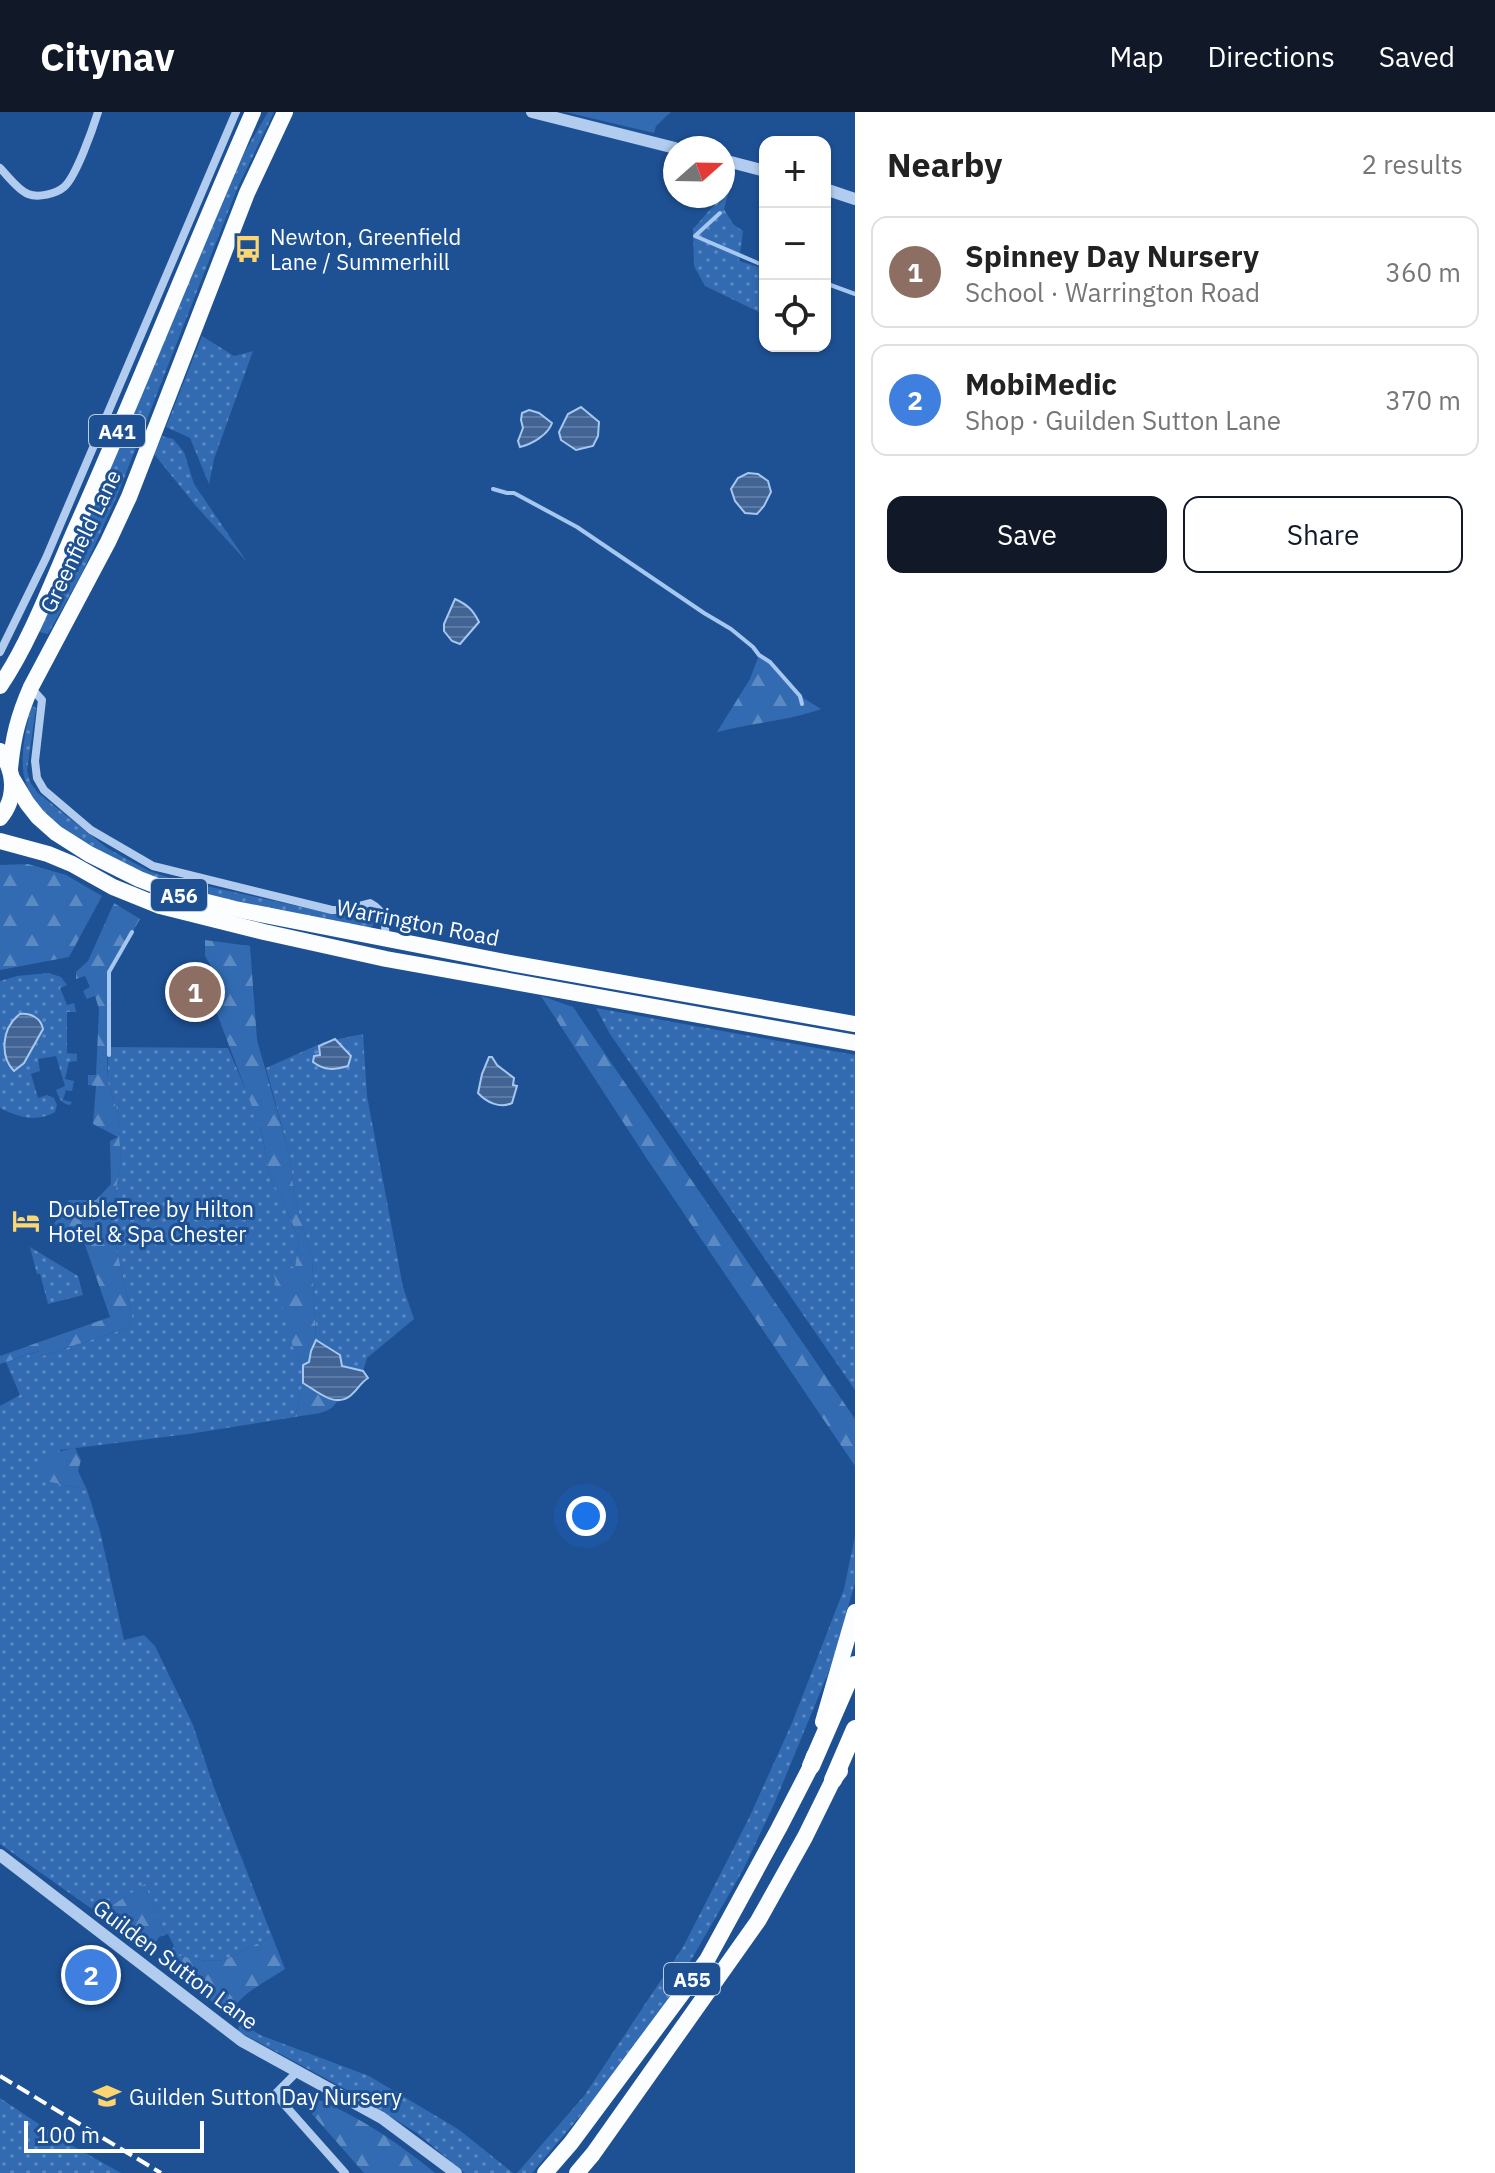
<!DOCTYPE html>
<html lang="en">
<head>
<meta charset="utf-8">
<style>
  :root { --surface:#fff; --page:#f2f2f2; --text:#222; --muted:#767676; --line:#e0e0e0; --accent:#111827 }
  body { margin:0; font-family:"IBM Plex Sans",sans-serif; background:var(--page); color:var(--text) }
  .controls { position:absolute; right:24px; top:24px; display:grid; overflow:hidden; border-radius:16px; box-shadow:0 2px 6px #0004 }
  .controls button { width:72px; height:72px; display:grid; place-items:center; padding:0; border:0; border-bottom:2px solid var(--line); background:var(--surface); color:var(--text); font:40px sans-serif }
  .compass { position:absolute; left:663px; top:24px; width:72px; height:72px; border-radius:50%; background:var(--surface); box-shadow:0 2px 6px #0004; rotate:70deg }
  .scale { position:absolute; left:24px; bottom:20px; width:180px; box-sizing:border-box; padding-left:8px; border:4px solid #fff; border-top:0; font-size:22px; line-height:28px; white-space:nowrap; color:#fff; -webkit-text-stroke:6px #1e5194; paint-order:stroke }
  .you { position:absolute; left:586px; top:1404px; width:28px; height:28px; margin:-20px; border:6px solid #fff; border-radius:50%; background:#1a73e8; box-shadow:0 0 0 12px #1a73e833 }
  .badge { display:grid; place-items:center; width:52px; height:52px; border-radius:50%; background:var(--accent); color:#fff; font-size:26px; font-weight:700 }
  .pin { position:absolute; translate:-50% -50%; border:4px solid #fff; box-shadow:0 2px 8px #0006 }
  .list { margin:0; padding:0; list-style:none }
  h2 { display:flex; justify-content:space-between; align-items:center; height:104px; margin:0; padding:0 32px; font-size:34px }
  h2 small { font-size:26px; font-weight:400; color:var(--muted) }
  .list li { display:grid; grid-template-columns:52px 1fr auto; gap:24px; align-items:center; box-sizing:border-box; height:112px; margin:0 16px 16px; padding:0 16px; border:2px solid var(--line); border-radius:16px }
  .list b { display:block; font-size:30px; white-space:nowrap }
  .list p { margin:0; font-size:26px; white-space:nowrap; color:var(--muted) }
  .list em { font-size:26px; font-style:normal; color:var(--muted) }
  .actions { display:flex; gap:16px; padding:24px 32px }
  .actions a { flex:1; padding:18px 0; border:2px solid var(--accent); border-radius:16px; text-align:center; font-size:28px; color:var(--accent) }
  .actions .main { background:var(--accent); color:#fff }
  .icon { flex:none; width:44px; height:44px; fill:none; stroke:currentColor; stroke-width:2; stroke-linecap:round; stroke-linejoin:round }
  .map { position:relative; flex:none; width:855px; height:2061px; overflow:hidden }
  header { display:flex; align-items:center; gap:48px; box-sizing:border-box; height:112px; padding:0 40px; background:var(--accent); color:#fff }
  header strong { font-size:38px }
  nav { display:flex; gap:44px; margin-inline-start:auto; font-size:28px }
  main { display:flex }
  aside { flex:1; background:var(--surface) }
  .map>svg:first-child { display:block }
</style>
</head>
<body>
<header>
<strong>Citynav</strong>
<nav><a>Map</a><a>Directions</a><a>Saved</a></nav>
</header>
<main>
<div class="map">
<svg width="855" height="2061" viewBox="0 0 855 2061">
  <defs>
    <pattern id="grass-dots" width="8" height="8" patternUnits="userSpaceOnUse" patternTransform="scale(2)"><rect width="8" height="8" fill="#326bb2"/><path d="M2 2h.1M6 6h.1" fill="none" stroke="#5b89c1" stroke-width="1.8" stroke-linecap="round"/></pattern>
    <pattern id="forest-firs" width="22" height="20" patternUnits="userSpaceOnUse" patternTransform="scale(2)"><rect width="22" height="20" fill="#326bb2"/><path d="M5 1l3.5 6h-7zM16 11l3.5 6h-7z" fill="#5b89c1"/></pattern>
    <pattern id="water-rules" width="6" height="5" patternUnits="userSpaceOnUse" patternTransform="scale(2)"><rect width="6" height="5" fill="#416495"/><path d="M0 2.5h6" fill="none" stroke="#5e7ba5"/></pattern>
  </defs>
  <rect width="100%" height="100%" fill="#1e5194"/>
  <g fill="url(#grass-dots)">
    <polygon points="268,0 274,0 237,77 117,384 82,461 48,522 35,519 216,98 244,41"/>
    <polygon points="730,75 724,97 733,112 743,119 739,149 765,157 765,203 705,174 694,154 693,117"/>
    <polygon points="202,224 234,244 253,239 214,347 209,372 190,326 166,315"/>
    <polygon points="162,324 173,327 184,340 194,372 247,450 196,394 154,342"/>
    <path d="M 34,594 L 36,596 L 27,658 L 30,670 L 37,680 L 107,736 L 149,759 L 170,766 L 338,803 C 349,802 359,796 369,797 L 377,806 L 375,812 L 369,816 C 315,805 260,797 206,784 C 159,773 78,733 43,699 C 35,691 28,680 25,668 C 19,648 26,615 31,595 Z"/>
    <path d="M 49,861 L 61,865 L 67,873 L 60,876 L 67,893 L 74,891 L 76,900 L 67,900 L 67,941 L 77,942 L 77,949 L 69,950 L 65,967 L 74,969 L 72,979 L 66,978 L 63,988 L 72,990 L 70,993 C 61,992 59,986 56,978 L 65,974 L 56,944 L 38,947 L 40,959 L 31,962 L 38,986 L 47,983 L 54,986 L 57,993 L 55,1000 C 36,1011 18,1005 0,996 L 0,869 L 17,864 Z"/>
    <polygon points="596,896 855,943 855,1278 610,922"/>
    <polygon points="363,922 367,984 403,1175 414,1207 367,1246 363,1259 342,1254 340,1243 316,1228 312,1146 295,1088 289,1041 266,956 324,930"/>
    <polygon points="109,935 228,936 253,995 262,1022 268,1057 274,1073 281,1083 299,1128 295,1155 294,1239 303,1253 303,1271 295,1305 189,1322 60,1338 50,1370 87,1378 100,1419 124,1528 144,1523 155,1534 193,1613 213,1673 272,1824 225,1848 207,1849 169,1842 174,1834 168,1822 165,1823 145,1773 99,1802 0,1732 0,1294 20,1283 6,1250 40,1239 42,1244 127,1216 132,1205 110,1108 121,1051 118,1001 107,968"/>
    <polygon points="30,1135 78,1164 83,1183 48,1192 40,1162 37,1162"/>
    <polygon points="855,1424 855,1471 831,1554 775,1690 743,1758 668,1888 608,1971 532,2061 517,2061 584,1984 683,1835 749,1706 792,1611 844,1477"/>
    <polygon points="240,1910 260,1923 369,1964 458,2017 513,2061 465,2061 418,2022 360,1985 238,1919"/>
    <polygon points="0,1986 64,2029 121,2061 0,2061"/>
  </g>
  <g fill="url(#forest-firs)">
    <path d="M 759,543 L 770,550 L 800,584 L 821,597 C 787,609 752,611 717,620 L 750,567 Z"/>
    <polygon points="28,752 66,763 102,784 69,845 0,858 0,753"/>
    <polygon points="114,791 140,807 109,861 107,968 118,1001 121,1051 110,1108 132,1205 127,1216 42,1244 39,1239 0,1252 0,1244 110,1205 84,1130 54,1112 69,1088 96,1088 111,1072 110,1029 118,1025 93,1012 96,974 88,973 88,963 96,963 99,897 95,884 87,887 83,879 90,875 85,864 76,867 76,860 88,849"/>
    <polygon points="205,828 250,834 257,928 289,1041 295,1088 312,1146 316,1228 311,1239 309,1250 303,1253 294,1239 274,1163 295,1155 299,1128 281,1083 274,1073 268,1057 262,1021 216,899 212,856 205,844"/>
    <polygon points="541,884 573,895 855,1307 855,1354 649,1050"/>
    <path d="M 303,1271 L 326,1286 L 337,1289 C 331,1303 309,1302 295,1305 Z"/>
    <path d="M 75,1336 L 81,1348 L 78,1359 L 87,1378 L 50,1370 C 25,1350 59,1338 75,1336 Z"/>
    <polygon points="145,1772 165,1823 159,1825 152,1837 135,1828 99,1802"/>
    <path d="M 272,1824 L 285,1857 C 266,1870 240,1881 229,1903 L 161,1850 L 169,1842 L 207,1849 L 225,1848 Z"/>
    <path d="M 290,1977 C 345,1995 391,2025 435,2061 L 364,2061 Z"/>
  </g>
  <polygon fill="#326bb2" points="565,0 671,0 656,14 654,21"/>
  <g fill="url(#water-rules)" stroke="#a5c7f0" stroke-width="2">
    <polygon points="581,295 599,310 598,324 593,334 576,338 561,328 559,320 568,302"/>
    <path d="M 529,298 L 539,301 L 552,311 C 548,323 532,332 520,335 L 518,329 L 523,316 L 521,308 L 522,301 Z"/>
    <polygon points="748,361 758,362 768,369 771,380 764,394 757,402 745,401 735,389 731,377 738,366"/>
    <path d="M 455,487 C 468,493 473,498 479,510 L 460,532 L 452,529 L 444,519 L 444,512 Z"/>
    <path d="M 20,902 C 31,901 41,906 43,917 L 24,951 L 14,959 C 0,945 1,916 20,902 Z"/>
    <path d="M 335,927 L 351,944 L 348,954 C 334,958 325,959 313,950 L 314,944 L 320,943 L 319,934 Z"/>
    <path d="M 489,945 L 492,945 L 497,953 L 514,966 L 513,973 L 517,974 L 512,991 C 500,997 486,990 478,981 L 482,962 Z"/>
    <path d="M 316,1228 L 340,1243 L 342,1254 L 363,1259 L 368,1266 C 360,1271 357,1279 350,1284 C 334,1296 317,1279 303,1271 L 303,1253 L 309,1250 L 311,1239 Z"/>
  </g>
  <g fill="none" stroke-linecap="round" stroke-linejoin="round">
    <g stroke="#a5c7f0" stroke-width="4">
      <polyline points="720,101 695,124 765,154"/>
      <polyline points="825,171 855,182"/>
      <polyline points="493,377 507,381 514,381 577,415 704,501 731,517 753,535 759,543 770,550 800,584 802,592"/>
      <polyline points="109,943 109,860 132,820"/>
    </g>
    <g stroke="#b1ccee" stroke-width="8">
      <path d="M 0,56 C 8,64 18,78 28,82 C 38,86 56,82 64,75 C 76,65 93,16 98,0"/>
      <polyline points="0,540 46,446 236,0"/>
      <path d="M 31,576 L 42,588 L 35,649 L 37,666 L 44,678 L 91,718 L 153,754 L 332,798 L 343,798 L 370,791 C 385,799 386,810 385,826"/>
      <polyline points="298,1959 275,1982 345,2061"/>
    </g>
    <g stroke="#b1ccee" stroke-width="12">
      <polyline points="532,0 675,36"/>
      <polyline points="723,48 765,59"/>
      <polyline points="825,77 855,87"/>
      <polyline points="0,1743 242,1929 382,2006 456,2061"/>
    </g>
    <g stroke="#fcfdff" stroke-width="16">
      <path d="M 0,574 C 32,527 55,462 79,409 C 139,274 193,136 253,0"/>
      <path d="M 0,639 C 15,659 17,686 0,706"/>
      <path d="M 10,657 C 13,625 18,605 31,575 L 108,430 L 129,385 L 247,81 L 285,0"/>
      <polyline points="12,666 27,691 38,705 56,721 89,742 139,767 183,784 235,797 505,850 855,912"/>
      <polyline points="0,729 48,742 72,752 113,775 160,794 264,820 386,847 855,931"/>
      <polyline points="823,1610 855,1500"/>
      <polyline points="545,2061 571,2031 707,1848 779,1716 811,1654 814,1644"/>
      <polyline points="577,2061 593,2042 758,1809 805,1725 833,1668 840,1659"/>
    </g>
    <g stroke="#fff" stroke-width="18">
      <polyline points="811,1654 855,1553"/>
      <polyline points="833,1668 855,1617"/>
    </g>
    <polyline stroke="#fff" stroke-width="4" stroke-dasharray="14 6" stroke-linecap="butt" points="0,1964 161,2061"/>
  </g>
  <defs>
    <g id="bus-bare" transform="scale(2.16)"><path d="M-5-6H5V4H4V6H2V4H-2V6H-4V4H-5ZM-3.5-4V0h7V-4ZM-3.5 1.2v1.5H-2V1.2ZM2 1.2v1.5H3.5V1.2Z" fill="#fdd571" stroke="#1e5194" stroke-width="2.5" paint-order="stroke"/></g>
    <g id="hotel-bare" transform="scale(2.16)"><path d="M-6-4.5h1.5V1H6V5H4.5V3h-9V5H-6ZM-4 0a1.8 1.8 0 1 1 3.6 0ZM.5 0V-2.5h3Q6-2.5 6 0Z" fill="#fdd571" stroke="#1e5194" stroke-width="2.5" paint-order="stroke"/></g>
    <g id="school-bare" transform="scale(2.16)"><path d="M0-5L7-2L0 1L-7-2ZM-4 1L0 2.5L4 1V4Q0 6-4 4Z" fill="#fdd571" stroke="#1e5194" stroke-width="2.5" paint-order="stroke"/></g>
  </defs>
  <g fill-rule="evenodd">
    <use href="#bus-bare" x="248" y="137"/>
    <use href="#hotel-bare" x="26" y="1109"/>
    <use href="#school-bare" x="107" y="1984"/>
  </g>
  <g text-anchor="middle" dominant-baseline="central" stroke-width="6" stroke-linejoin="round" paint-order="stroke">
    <g fill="#1e5194" stroke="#bccbdf" stroke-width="2">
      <rect x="89" y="303" width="56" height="32" rx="6"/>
      <rect x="151" y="767" width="56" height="32" rx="6"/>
      <rect x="664" y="1851" width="56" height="32" rx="6"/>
    </g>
    <g font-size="20" font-weight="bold" fill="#fff">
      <text x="117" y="319">A41</text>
      <text x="179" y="783">A56</text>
      <text x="692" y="1867">A55</text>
    </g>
    <g font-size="22" fill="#fff" stroke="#1e5194" text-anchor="start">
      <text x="270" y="124">Newton, Greenfield<tspan x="270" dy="25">Lane / Summerhill</tspan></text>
      <text x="48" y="1096">DoubleTree by Hilton<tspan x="48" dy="25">Hotel &amp; Spa Chester</tspan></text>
      <text x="129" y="1984">Guilden Sutton Day Nursery</text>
    </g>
    <g font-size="22" fill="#fff" stroke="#1e5194">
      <text transform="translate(80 429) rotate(-64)">Greenfield Lane</text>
      <text transform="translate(418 810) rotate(11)">Warrington Road</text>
      <text transform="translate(176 1852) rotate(37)">Guilden Sutton Lane</text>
    </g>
  </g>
</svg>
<div class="controls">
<button>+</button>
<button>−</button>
<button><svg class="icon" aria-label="locate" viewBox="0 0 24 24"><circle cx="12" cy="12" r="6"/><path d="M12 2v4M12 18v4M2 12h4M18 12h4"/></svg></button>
</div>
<svg class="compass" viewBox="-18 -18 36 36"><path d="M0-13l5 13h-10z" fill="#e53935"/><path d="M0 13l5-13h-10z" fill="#767676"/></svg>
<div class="scale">100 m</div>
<div class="you"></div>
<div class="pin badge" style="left:195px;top:880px;background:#8d6e63">1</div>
<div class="pin badge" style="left:91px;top:1863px;background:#3f7fe0">2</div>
</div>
<aside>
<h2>Nearby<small>2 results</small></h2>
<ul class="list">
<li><span class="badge" style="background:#8d6e63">1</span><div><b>Spinney Day Nursery</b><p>School · Warrington Road</p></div><em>360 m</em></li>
<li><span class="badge" style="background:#3f7fe0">2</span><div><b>MobiMedic</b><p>Shop · Guilden Sutton Lane</p></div><em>370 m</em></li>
</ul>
<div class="actions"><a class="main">Save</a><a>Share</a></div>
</aside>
</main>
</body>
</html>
